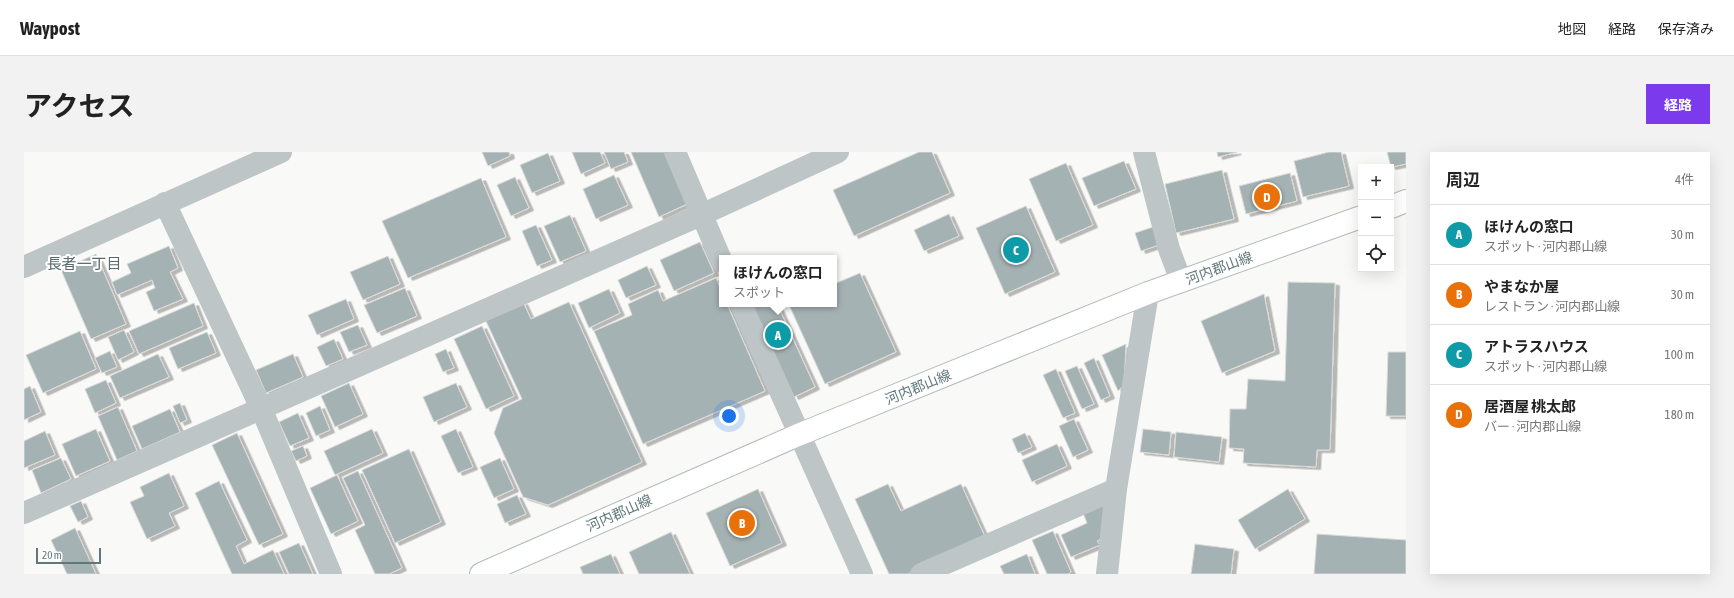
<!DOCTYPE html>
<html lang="ja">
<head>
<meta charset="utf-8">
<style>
  :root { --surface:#fff; --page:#f2f2f2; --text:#222; --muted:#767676; --line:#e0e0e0; --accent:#7c3aed }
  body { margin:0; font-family:"Asap Condensed","Noto Sans JP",sans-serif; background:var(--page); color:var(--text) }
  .controls { position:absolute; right:12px; top:12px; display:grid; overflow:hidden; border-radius:0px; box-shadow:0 4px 16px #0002 }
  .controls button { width:36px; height:36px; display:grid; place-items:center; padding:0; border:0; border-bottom:1px solid var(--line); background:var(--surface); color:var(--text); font:20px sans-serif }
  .scale { position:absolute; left:12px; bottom:10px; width:65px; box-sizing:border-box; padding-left:4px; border:2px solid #60777b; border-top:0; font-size:11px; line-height:14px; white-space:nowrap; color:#60777b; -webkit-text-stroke:3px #fff; paint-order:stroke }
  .you { position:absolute; left:705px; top:264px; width:14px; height:14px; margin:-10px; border:3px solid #fff; border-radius:50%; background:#1a73e8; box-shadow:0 0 0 6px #1a73e833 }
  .badge { display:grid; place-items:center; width:26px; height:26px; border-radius:50%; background:var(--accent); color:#fff; font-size:13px; font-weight:700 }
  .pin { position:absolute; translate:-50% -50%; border:2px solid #fff; box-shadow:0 1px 4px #0006 }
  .popup { position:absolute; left:695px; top:103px; width:118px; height:52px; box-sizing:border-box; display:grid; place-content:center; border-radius:0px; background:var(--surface); filter:drop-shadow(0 1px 3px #0005); font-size:13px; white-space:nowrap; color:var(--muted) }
  .popup b { font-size:15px; color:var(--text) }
  .popup::after { content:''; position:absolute; left:50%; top:100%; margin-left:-8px; border:8px solid transparent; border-top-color:var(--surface) }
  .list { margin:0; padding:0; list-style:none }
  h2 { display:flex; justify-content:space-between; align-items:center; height:52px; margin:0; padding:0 16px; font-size:17px }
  h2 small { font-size:13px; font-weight:400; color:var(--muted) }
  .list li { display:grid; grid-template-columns:26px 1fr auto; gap:12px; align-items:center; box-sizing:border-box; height:60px; padding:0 16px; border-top:1px solid var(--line) }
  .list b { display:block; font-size:15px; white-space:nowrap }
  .list p { margin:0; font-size:13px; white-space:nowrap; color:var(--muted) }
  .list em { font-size:13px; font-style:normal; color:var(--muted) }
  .icon { flex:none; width:22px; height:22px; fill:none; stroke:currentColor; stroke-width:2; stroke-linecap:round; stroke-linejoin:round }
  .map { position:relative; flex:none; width:1382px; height:422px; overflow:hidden; border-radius:0px }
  header { display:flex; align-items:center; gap:24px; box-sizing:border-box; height:56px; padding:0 20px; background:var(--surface); border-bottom:1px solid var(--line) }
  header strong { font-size:19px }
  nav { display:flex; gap:22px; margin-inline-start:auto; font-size:14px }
  .intro { display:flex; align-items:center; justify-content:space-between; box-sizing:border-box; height:96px; padding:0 24px }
  h1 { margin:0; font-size:28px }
  .button { padding:10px 18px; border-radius:0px; background:var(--accent); color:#fff; font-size:14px; font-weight:700 }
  main { display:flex; gap:24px; padding:0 24px }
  aside { flex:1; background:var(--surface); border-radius:0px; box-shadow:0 4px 16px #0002 }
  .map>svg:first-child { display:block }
</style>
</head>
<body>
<header>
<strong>Waypost</strong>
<nav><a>地図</a><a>経路</a><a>保存済み</a></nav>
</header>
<div class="intro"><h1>アクセス</h1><a class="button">経路</a></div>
<main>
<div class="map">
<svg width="1382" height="422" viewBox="0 0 1382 422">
  <defs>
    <filter id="shadow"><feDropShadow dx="4.5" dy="2.5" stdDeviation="0" flood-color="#0004"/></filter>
  </defs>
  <rect width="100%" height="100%" fill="#f9f9f7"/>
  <g fill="#a5b2b4" stroke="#dbdbd9" filter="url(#shadow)">
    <polygon points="458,0 485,0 486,4 464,14"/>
    <polygon points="548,0 576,0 581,11 557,22"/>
    <polygon points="580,0 600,0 604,10 587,17"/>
    <polygon points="607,0 641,0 663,52 635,65"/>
    <polygon points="895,0 908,0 926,41 830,84 809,38"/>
    <polygon points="1193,0 1213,0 1194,5"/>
    <polygon points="1305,0 1317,0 1325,34 1279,45 1270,9"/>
    <polygon points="1363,0 1382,0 1382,12 1367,15"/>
    <polygon points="524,1 536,29 508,41 496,13"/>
    <polygon points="1100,9 1112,37 1070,54 1058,26"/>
    <polygon points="1042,11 1069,73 1032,89 1005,27"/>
    <polygon points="1198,18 1210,67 1152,81 1141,32"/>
    <polygon points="1266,21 1273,49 1222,62 1215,34"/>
    <polygon points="590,23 604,53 572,67 559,37"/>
    <polygon points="491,25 505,56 487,64 473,33"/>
    <polygon points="457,26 482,85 384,126 358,69"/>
    <polygon points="1002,54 1031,120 981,142 952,76"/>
    <polygon points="925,62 935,84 900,99 890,78"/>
    <polygon points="546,63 562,99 536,110 520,74"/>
    <polygon points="512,73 528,108 513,114 498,79"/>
    <polygon points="1132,74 1138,92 1117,99 1111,81"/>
    <polygon points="676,90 690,121 650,139 636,108"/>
    <polygon points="145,94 154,116 146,120 159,147 130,159 122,140 131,136 128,128 93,143 88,130 107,121 103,112"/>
    <polygon points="72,102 102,172 67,187 37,118"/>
    <polygon points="364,104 376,132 339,148 326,120"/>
    <polygon points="623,114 632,133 602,146 594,128"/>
    <polygon points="836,121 872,200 801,232 765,153 810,152 810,132"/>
    <polygon points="692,126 698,141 698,152 703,152 741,239 619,292 570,179 608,163 604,152 634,138 639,149"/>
    <polygon points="1264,130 1311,131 1306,298 1293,298 1292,315 1219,311 1220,297 1205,296 1206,257 1222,257 1224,227 1261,229"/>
    <polygon points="381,136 393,164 353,181 340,153"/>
    <polygon points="585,137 596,161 565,176 554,151"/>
    <polygon points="1240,142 1251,199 1198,221 1177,169"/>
    <polygon points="322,147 330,167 293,183 284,163"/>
    <polygon points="499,150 507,167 545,150 618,310 524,353 499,345 470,281 479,256 498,247 461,167"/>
    <polygon points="170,151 179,174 115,202 105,179"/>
    <polygon points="727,152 753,152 791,235 770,245"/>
    <polygon points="334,173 343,193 325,200 316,180"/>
    <polygon points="458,174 490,244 462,257 430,187"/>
    <polygon points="100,178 110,200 94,208 84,185"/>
    <polygon points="56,179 72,217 19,241 2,203"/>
    <polygon points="183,180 192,201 154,217 145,196"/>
    <polygon points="310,187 319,207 302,214 293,195"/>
    <polygon points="1102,192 1100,233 1094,239 1078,203"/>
    <polygon points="422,197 430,216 419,220 411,202"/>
    <polygon points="86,199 93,215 78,221 71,206"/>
    <polygon points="1364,200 1382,200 1382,264 1362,264"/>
    <polygon points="134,202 145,225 96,246 86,224"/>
    <polygon points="269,202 279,225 242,241 232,218"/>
    <polygon points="1070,206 1086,244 1077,248 1060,211"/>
    <polygon points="1053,214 1070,252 1058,257 1041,219"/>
    <polygon points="1032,217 1051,261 1039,266 1019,223"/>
    <polygon points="82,228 92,251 71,261 61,237"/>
    <polygon points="325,231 339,262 311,275 297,244"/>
    <polygon points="432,231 443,255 410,270 399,245"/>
    <polygon points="6,234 17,260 0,268 0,237"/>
    <polygon points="156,251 163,268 156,271 149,254"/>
    <polygon points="296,254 306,278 292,284 282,261"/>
    <polygon points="94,255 113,299 93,308 74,264"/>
    <polygon points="146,257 156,280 118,297 108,274"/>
    <polygon points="274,261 285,286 266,294 255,270"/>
    <polygon points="1050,267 1064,298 1049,305 1035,274"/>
    <polygon points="72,277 86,309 52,324 38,292"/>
    <polygon points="348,277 359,301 311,323 300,299"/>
    <polygon points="432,277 449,315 434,321 417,284"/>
    <polygon points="1119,277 1147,280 1145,303 1116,300"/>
    <polygon points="21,279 31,303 0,316 0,289"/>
    <polygon points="1152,280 1198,285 1195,310 1150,305"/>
    <polygon points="213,281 259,382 235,393 188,293"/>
    <polygon points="1001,281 1008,295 994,301 988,287"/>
    <polygon points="1033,292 1043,314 1008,330 998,308"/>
    <polygon points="279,294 283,304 272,309 267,299"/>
    <polygon points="385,297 417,370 371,391 338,318"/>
    <polygon points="37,306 47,327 17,341 8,318"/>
    <polygon points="476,306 490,337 470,346 456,315"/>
    <polygon points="334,319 378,416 365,422 351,422 331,378 341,373 319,326"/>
    <polygon points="145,321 160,354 145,361 151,374 123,387 106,350 120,344 116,335"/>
    <polygon points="313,323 334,369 307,382 286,336"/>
    <polygon points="195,329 223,388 212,394 220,412 249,398 260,422 208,422 171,341"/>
    <polygon points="864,332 877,359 937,332 962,387 884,422 865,422 831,347"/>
    <polygon points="734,337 758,391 706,414 682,361"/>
    <polygon points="1264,337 1281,367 1231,397 1214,368"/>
    <polygon points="493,343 502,362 481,371 473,352"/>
    <polygon points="57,349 64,365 54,370 46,354"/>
    <polygon points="1080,352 1079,386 1073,389 1076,393 1047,405 1037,383 1063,371 1059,361"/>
    <polygon points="51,376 72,422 43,422 27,388"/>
    <polygon points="1029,379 1047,420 1044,422 1023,422 1008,388"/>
    <polygon points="647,380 666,422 615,422 605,400"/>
    <polygon points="1293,382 1382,388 1382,422 1290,422"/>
    <polygon points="275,391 289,422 265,422 255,400"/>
    <polygon points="1171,392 1210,397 1207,422 1167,422"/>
    <polygon points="587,402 596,422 559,422 556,415"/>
    <polygon points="1003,402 1011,422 980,422 976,414"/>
  </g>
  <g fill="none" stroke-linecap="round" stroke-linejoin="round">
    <g stroke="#b2babb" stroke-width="24">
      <g id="major">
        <polyline points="1367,55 1382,49"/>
        <polyline points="457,422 774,283 1124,141 1337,65"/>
      </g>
    </g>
    <g stroke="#bec5c7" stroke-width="22">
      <polyline points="651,0 698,110"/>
      <polyline points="1120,0 1145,97 1157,129"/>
      <polyline points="141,51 237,256 307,422"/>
      <polyline points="0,115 257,0"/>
      <polyline points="717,152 838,422"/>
      <polyline points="0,361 677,63 814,0"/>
      <polyline points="897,422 1092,337"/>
      <polyline points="1083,422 1092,337 1124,141"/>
    </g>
    <use href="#major" stroke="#fff" stroke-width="22"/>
  </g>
  <g text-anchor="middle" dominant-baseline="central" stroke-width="4" stroke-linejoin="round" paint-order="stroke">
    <g font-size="14" fill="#60777b" stroke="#fff">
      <text transform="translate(1195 116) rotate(-20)">河内郡山線</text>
      <text transform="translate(894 235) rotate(-22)">河内郡山線</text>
      <text transform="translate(595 361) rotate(-24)">河内郡山線</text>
    </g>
    <g font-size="15" fill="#57696c" stroke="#fff">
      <text x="60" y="111">長者一丁目</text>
    </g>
  </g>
</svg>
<div class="controls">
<button>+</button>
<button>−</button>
<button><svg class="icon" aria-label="locate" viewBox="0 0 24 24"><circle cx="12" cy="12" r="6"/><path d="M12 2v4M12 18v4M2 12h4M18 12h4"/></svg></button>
</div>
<div class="scale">20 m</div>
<div class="you"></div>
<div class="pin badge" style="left:754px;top:183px;background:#0f9aa8">A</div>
<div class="popup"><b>ほけんの窓口</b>スポット</div>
<div class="pin badge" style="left:718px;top:371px;background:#e8710a">B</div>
<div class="pin badge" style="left:992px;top:98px;background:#0f9aa8">C</div>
<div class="pin badge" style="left:1243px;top:45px;background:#e8710a">D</div>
</div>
<aside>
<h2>周辺<small>4件</small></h2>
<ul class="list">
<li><span class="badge" style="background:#0f9aa8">A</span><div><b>ほけんの窓口</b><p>スポット · 河内郡山線</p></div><em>30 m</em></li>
<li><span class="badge" style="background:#e8710a">B</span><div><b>やまなか屋</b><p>レストラン · 河内郡山線</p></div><em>30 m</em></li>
<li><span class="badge" style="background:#0f9aa8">C</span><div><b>アトラスハウス</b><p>スポット · 河内郡山線</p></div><em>100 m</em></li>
<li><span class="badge" style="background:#e8710a">D</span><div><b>居酒屋 桃太郎</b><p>バー · 河内郡山線</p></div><em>180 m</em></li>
</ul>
</aside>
</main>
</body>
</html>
